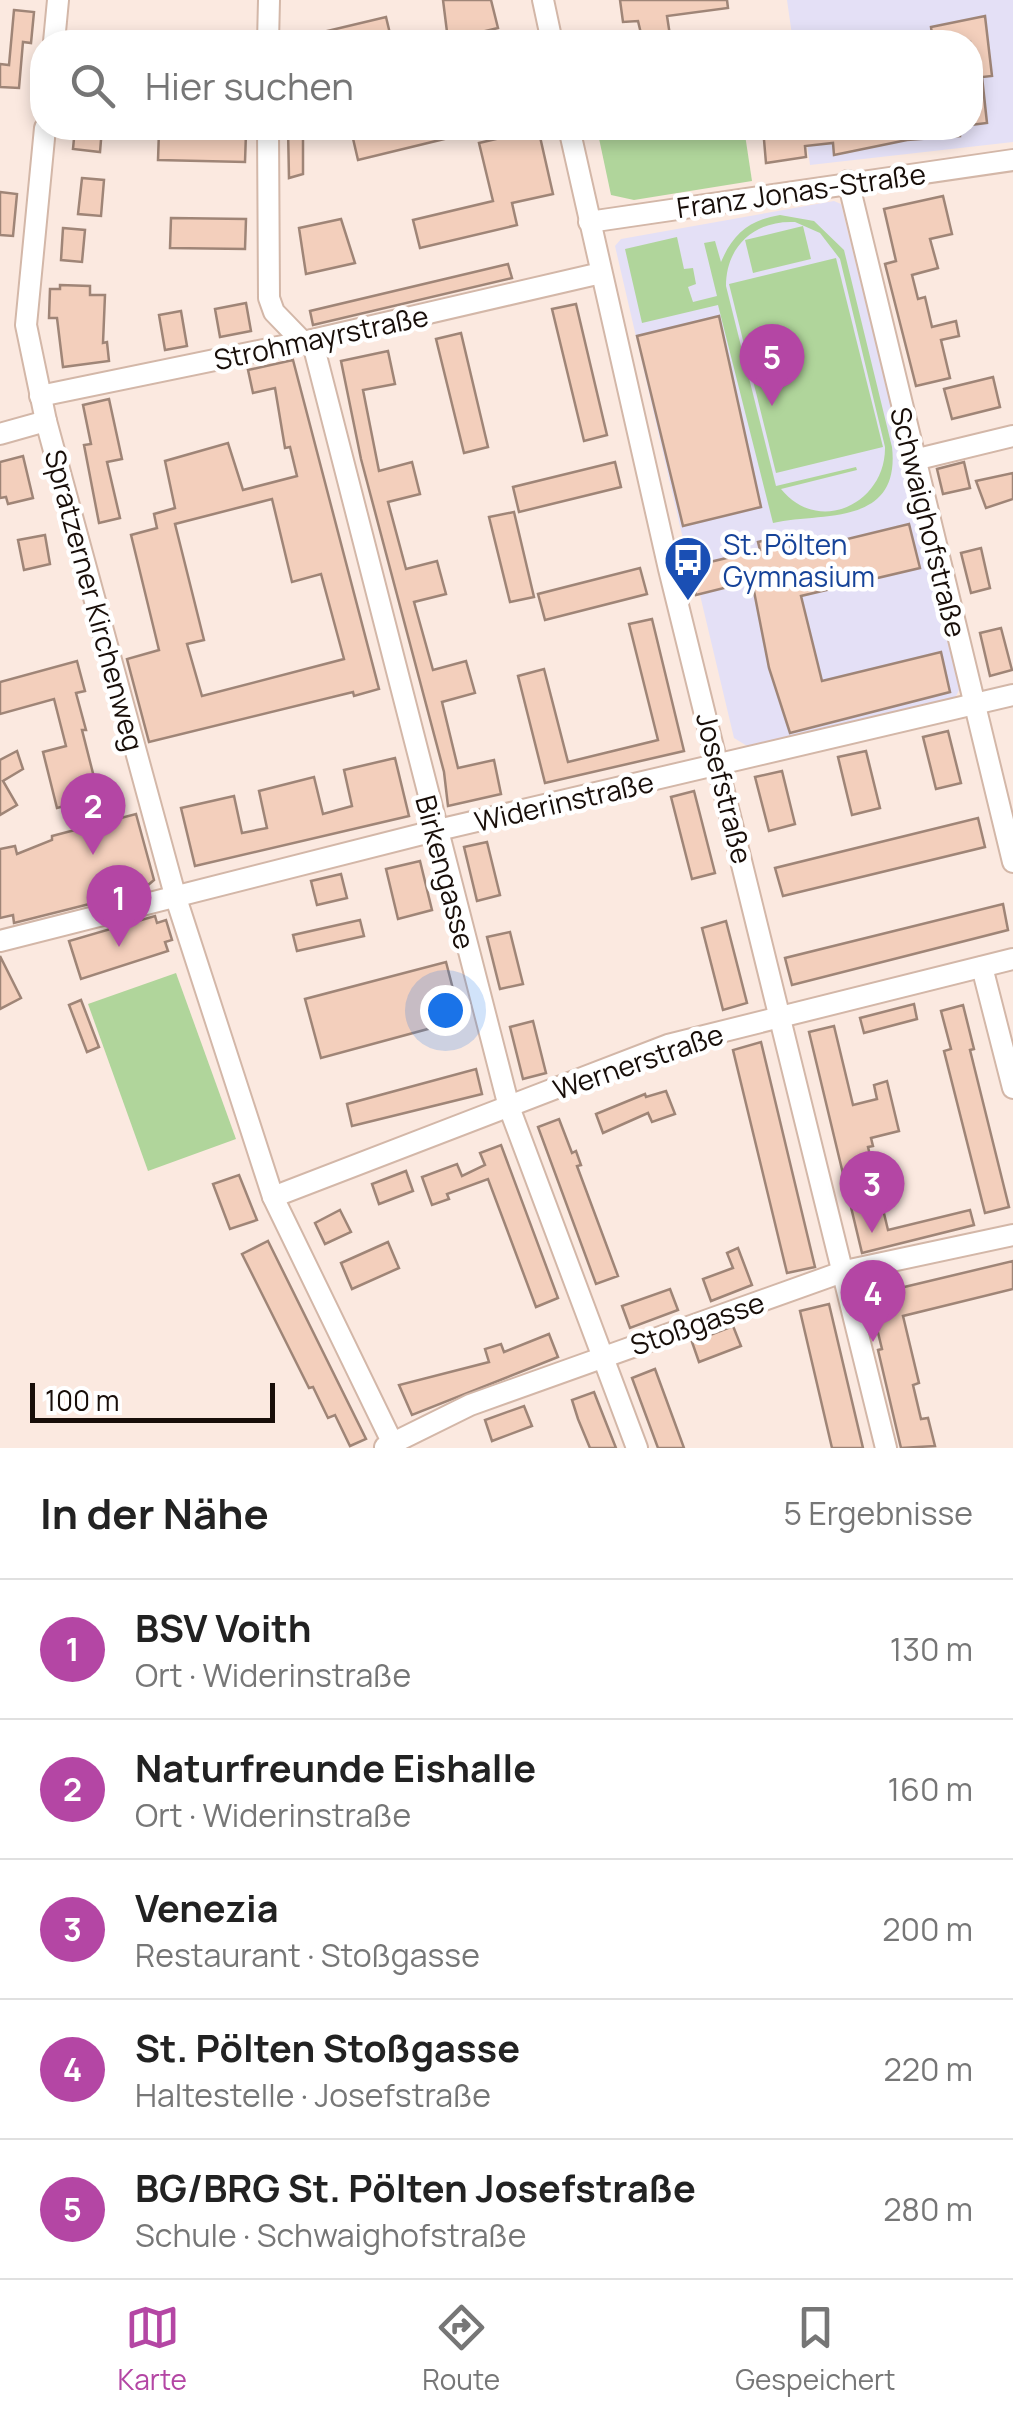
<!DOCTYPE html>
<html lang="de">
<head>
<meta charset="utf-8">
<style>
  :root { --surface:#fff; --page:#f6f6f6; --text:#222; --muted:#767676; --line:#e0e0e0; --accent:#b446a4 }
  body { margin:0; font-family:Manrope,sans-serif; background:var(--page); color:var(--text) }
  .scale { position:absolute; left:30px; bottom:25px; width:245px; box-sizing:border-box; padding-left:10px; border:5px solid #180e09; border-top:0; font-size:28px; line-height:35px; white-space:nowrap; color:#180e09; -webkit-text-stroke:8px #fff; paint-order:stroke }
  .you { position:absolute; left:445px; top:1010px; width:35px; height:35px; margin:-25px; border:8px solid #fff; border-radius:50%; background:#1a73e8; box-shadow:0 0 0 15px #1a73e833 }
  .badge { display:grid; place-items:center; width:65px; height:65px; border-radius:50%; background:var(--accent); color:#fff; font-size:32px; font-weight:700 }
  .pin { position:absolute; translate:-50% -82px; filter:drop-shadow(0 2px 5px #0008) }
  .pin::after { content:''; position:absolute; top:52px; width:35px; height:30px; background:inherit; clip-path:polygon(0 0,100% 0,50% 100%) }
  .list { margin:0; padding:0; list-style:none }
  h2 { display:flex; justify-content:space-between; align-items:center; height:130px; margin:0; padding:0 40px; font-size:42px }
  h2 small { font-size:32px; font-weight:400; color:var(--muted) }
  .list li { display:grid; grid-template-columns:65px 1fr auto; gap:30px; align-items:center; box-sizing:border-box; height:140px; padding:0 40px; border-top:2px solid var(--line) }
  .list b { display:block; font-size:38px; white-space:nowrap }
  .list p { margin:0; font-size:32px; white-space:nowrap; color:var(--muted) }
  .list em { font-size:32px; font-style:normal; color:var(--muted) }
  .icon { flex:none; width:55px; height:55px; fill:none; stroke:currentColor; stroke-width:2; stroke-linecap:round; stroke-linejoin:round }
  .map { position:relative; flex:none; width:1013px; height:1448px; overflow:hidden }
  .search { position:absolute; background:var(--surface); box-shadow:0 5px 15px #0003; left:30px; right:30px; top:30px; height:110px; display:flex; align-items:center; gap:25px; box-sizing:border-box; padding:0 35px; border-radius:40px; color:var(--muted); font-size:38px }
  .sheet { height:830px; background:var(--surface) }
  nav { display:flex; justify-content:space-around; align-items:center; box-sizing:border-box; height:140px; border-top:2px solid var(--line); background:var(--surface); font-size:28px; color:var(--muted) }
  nav a { display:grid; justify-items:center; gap:5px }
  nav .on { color:var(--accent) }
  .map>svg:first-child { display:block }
</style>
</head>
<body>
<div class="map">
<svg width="1013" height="1448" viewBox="0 0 1013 1448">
  <rect width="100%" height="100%" fill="#fbe9e0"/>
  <g fill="#e4e0f6">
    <polygon points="787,0 1013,0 1013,142 810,165 805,128 970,128 970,42 793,42"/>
    <polygon points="834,201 841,204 961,686 955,698 752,749 734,738 700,595 696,595 615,246 621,239"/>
  </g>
  <g fill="#b0d59b" fill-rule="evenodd">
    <polygon points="744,128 752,181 634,200 611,195 597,129"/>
    <path d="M 780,215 L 814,221 L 844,250 L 892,447 C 901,528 820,512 773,523 L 718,305 L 642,323 L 625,249 L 677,237 L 684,269 L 693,268 L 696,284 L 688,287 L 693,302 L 717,296 L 704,243 L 715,241 L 721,262 C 733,234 749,220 780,215 ZM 795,222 L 820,233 L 840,259 L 885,447 C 886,503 819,536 781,489 L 857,470 L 856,467 L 776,486 L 726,286 C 726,245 756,220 795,222 Z"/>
    <polygon points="803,226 811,259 753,273 745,240"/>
    <polygon points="836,258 883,447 776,473 729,284"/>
    <polygon points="176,973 236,1139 148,1171 88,1004"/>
  </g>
  <g fill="#f3cfbc" stroke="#9f8577" stroke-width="2.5" fill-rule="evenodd">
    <polygon points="443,0 491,0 498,28 448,40"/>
    <polygon points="620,0 727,0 728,8 667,16 671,42 643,42 638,21 623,22"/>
    <polygon points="14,10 34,12 31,43 23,42 19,88 0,87 0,64 9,65"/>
    <polygon points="985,16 992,76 982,77 987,123 970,125 970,42 933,42 931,27"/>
    <polygon points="386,17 392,42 302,42 302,37"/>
    <polygon points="75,128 102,128 100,152 73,149"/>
    <polygon points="288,128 303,128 303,174 289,178"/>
    <polygon points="361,128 472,128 473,132 358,160 351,130"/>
    <polygon points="525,128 538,128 553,194 512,203 517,225 420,248 413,220 493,201 479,143 526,132"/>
    <polygon points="763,128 960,128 960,136 907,140 834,155 833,143 805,146 806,157 766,163"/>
    <polygon points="159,131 246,133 245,162 158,160"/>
    <polygon points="82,178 104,180 101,216 78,214"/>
    <polygon points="0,192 17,194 13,236 0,235"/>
    <polygon points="943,196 952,234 930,239 938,268 912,275 918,299 925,297 932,327 956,321 959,336 941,340 950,378 916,386 885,264 896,261 884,209"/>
    <polygon points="171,218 246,219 245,249 170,248"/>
    <polygon points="341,219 355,263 306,274 299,228"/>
    <polygon points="63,228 85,230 82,262 61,260"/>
    <polygon points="508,264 512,278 313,325 310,311"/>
    <polygon points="60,285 90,286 90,295 105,295 103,343 107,342 109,361 63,367 57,318 49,318 50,289 60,289"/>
    <polygon points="246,303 251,331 220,337 215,309"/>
    <polygon points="576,304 607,435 584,441 552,309"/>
    <polygon points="181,311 187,346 165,350 159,315"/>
    <polygon points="719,316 761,507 683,526 637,336"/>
    <polygon points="461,333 488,447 464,453 436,339"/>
    <polygon points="388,351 395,384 363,390 379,471 412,462 420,494 388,502 406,569 437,561 446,594 414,602 433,670 466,661 475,693 442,702 458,768 494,760 501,794 448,806 444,772 361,459 341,361"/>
    <path d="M 293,360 L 379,689 L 354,696 L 353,692 L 149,742 L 127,659 L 159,650 L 131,535 L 157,528 L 154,514 L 175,508 L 165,461 L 228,443 L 243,490 L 297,476 L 290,447 L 285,448 L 275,388 L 253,393 L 248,370 ZM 272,499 L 292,582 L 321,574 L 344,659 L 202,696 L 187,644 L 204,640 L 175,524 Z"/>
    <polygon points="993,377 1000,407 952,419 944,389"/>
    <polygon points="109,399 122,459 107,462 120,518 99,523 84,445 91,444 83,405"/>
    <polygon points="23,456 33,498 8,504 6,497 0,498 0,462"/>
    <polygon points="615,462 621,487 519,512 513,487"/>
    <polygon points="964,462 970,488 943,494 937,469"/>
    <polygon points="1013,473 1013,499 986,508 976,481"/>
    <polygon points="514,512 534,597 510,602 489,517"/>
    <polygon points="909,524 920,568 801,596 822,681 941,652 950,692 790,733 769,668 752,581 696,595 689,567 760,550 758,542 774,538 776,545 788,542 790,553"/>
    <polygon points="45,535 50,564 24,570 18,540"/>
    <polygon points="981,548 990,588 971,593 961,553"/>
    <polygon points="640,568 647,594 545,620 538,594"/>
    <polygon points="652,619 684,751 545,783 518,676 544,669 568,762 658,740 629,624"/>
    <polygon points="1001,628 1012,670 990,676 980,633"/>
    <polygon points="77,661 85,691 76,693 86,730 82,730 99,797 57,808 43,752 66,746 54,699 0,714 0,682"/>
    <polygon points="948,731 961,783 936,789 923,737"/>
    <polygon points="17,751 23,769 3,781 17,805 0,815 0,760"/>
    <polygon points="866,751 880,808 852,815 838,757"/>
    <polygon points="395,758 409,816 195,866 181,808 234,796 242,833 267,828 259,791 314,777 323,814 352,806 344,770"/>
    <polygon points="782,771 795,824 769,831 755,777"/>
    <polygon points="694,791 715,873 692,879 671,797"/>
    <polygon points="136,814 154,880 141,891 14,923 13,915 0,918 0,849 15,846 17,854 52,840 52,836"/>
    <polygon points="978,818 985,847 783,896 775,868"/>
    <polygon points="487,842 500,895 477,901 464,847"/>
    <polygon points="420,861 432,910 398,919 386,869"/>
    <polygon points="341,874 347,898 317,905 311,881"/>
    <polygon points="1003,904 1008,930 792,985 785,958"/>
    <polygon points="155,916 157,923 166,920 172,940 165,942 168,951 81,979 69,941"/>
    <polygon points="360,920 364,936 297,951 293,935"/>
    <polygon points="726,921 747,1003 723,1010 702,928"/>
    <polygon points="510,932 523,984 500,989 487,937"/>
    <polygon points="0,956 21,998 0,1009"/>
    <polygon points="446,962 461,1020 321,1058 305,999"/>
    <polygon points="81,1000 99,1047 87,1052 69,1005"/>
    <polygon points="914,1004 917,1019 864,1033 860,1018"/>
    <polygon points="963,1005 974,1049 970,1050 1009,1207 985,1213 944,1051 951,1049 941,1011"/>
    <polygon points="533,1021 546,1073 523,1079 510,1027"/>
    <polygon points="834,1026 853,1105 877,1099 874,1085 887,1081 899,1131 871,1138 873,1146 868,1147 888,1230 970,1210 974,1225 862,1253 809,1032"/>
    <polygon points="761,1042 815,1267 787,1273 733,1050"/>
    <polygon points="476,1069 482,1094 352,1126 347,1104"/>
    <polygon points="666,1091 675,1114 652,1122 648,1113 603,1133 596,1114 645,1094 646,1097"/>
    <polygon points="559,1119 572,1153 576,1151 581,1165 577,1166 618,1276 596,1284 538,1127"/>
    <polygon points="501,1145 558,1298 536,1307 488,1179 447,1194 449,1199 432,1205 422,1177 457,1164 462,1176 485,1165 480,1153"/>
    <polygon points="406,1171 413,1191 379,1204 372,1184"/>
    <polygon points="239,1175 257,1220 230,1229 213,1184"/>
    <polygon points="340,1210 351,1232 325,1244 315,1223"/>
    <polygon points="268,1241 366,1439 350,1446 335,1415 328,1418 313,1387 309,1388 242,1254"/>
    <polygon points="388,1242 399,1268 352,1289 341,1263"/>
    <polygon points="738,1248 752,1285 711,1301 703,1279 733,1268 727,1253"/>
    <polygon points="1013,1261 1013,1289 903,1316 919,1383 913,1385 921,1419 928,1418 935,1446 901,1448 878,1350 882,1349 873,1312 879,1311 875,1294"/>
    <polygon points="670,1289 678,1310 630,1328 622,1306"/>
    <polygon points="829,1304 863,1448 832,1448 800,1311"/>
    <polygon points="733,1326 741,1346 699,1362 692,1342"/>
    <polygon points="549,1334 558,1357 412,1415 399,1385 489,1362 485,1349 501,1344 504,1352"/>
    <polygon points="655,1369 673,1418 684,1448 658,1448 632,1378"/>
    <polygon points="594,1392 601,1410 616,1448 590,1448 578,1419 572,1400"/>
    <polygon points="524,1406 532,1426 492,1441 485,1420"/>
  </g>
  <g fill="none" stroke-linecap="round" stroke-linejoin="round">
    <g stroke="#d3b7a8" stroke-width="24">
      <g id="minor">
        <polyline points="543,0 552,42"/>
        <polyline points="54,42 58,0"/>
        <polyline points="268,42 269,0"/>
        <polyline points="45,128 26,325 46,421 175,895 273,1197 395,1448"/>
        <polyline points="268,128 269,298 274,312 303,342"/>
        <polyline points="569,128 669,569 886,1448"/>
        <polyline points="848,181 1013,862"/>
        <polyline points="589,222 1013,160"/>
        <polyline points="312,340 509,1107 637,1448"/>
        <polyline points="40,396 312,340 601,273"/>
        <polyline points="0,434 46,421"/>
        <polyline points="914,460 1013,436"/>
        <polyline points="0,941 434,831 1013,695"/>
        <polyline points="982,967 1013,1088"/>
        <polyline points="273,1197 668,1045 1013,959"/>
        <polyline points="385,1447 470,1405 845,1271 1013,1235"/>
      </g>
    </g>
    <use href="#minor" stroke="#fff" stroke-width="20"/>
  </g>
  <defs>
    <g id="bus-pin" transform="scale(2.5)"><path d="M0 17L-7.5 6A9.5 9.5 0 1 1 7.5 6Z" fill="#1a4fb4" stroke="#fff"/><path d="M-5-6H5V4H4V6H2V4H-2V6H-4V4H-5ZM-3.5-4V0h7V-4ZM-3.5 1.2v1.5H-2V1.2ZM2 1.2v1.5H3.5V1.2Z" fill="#fff"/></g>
  </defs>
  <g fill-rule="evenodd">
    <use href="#bus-pin" x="688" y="560"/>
  </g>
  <g text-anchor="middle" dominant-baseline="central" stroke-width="9" stroke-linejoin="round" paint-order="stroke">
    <g font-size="28" fill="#180e09" stroke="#fff">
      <text transform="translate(801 190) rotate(-8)">Franz Jonas-Straße</text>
      <text transform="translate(321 337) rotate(-12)">Strohmayrstraße</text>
      <text transform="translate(929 522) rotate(76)">Schwaighofstraße</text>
      <text transform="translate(95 600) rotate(75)">Spratzerner Kirchenweg</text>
      <text transform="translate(725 788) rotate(76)">Josefstraße</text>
      <text transform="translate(564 801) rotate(-13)">Widerinstraße</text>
      <text transform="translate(446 872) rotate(75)">Birkengasse</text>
      <text transform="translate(638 1061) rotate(-19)">Wernerstraße</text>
      <text transform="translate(697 1323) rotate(-19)">Stoßgasse</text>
    </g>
    <g font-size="28" fill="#164399" stroke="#fff" text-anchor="start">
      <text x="723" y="544">St. Pölten<tspan x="723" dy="32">Gymnasium</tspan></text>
    </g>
  </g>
</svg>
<div class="scale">100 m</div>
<div class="you"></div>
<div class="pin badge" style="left:119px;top:947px">1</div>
<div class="pin badge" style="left:93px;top:855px">2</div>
<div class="pin badge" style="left:872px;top:1233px">3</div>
<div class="pin badge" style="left:873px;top:1342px">4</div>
<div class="pin badge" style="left:772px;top:406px">5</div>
<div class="search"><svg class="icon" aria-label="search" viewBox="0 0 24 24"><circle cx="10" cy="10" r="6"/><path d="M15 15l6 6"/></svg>Hier suchen</div>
</div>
<section class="sheet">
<h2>In der Nähe<small>5 Ergebnisse</small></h2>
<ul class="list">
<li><span class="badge">1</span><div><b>BSV Voith</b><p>Ort · Widerinstraße</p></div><em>130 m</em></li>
<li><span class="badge">2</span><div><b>Naturfreunde Eishalle</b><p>Ort · Widerinstraße</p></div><em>160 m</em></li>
<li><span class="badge">3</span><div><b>Venezia</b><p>Restaurant · Stoßgasse</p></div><em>200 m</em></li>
<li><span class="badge">4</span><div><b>St. Pölten Stoßgasse</b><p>Haltestelle · Josefstraße</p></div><em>220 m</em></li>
<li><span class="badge">5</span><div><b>BG/BRG St. Pölten Josefstraße</b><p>Schule · Schwaighofstraße</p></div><em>280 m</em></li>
</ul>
</section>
<nav>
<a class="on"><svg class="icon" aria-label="map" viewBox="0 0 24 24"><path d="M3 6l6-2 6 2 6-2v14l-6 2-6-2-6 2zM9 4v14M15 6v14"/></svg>Karte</a>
<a><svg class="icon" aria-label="directions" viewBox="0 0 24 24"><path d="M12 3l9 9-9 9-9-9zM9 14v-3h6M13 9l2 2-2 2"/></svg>Route</a>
<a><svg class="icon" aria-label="saved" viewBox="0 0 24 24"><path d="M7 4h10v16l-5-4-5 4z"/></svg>Gespeichert</a>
</nav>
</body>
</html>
